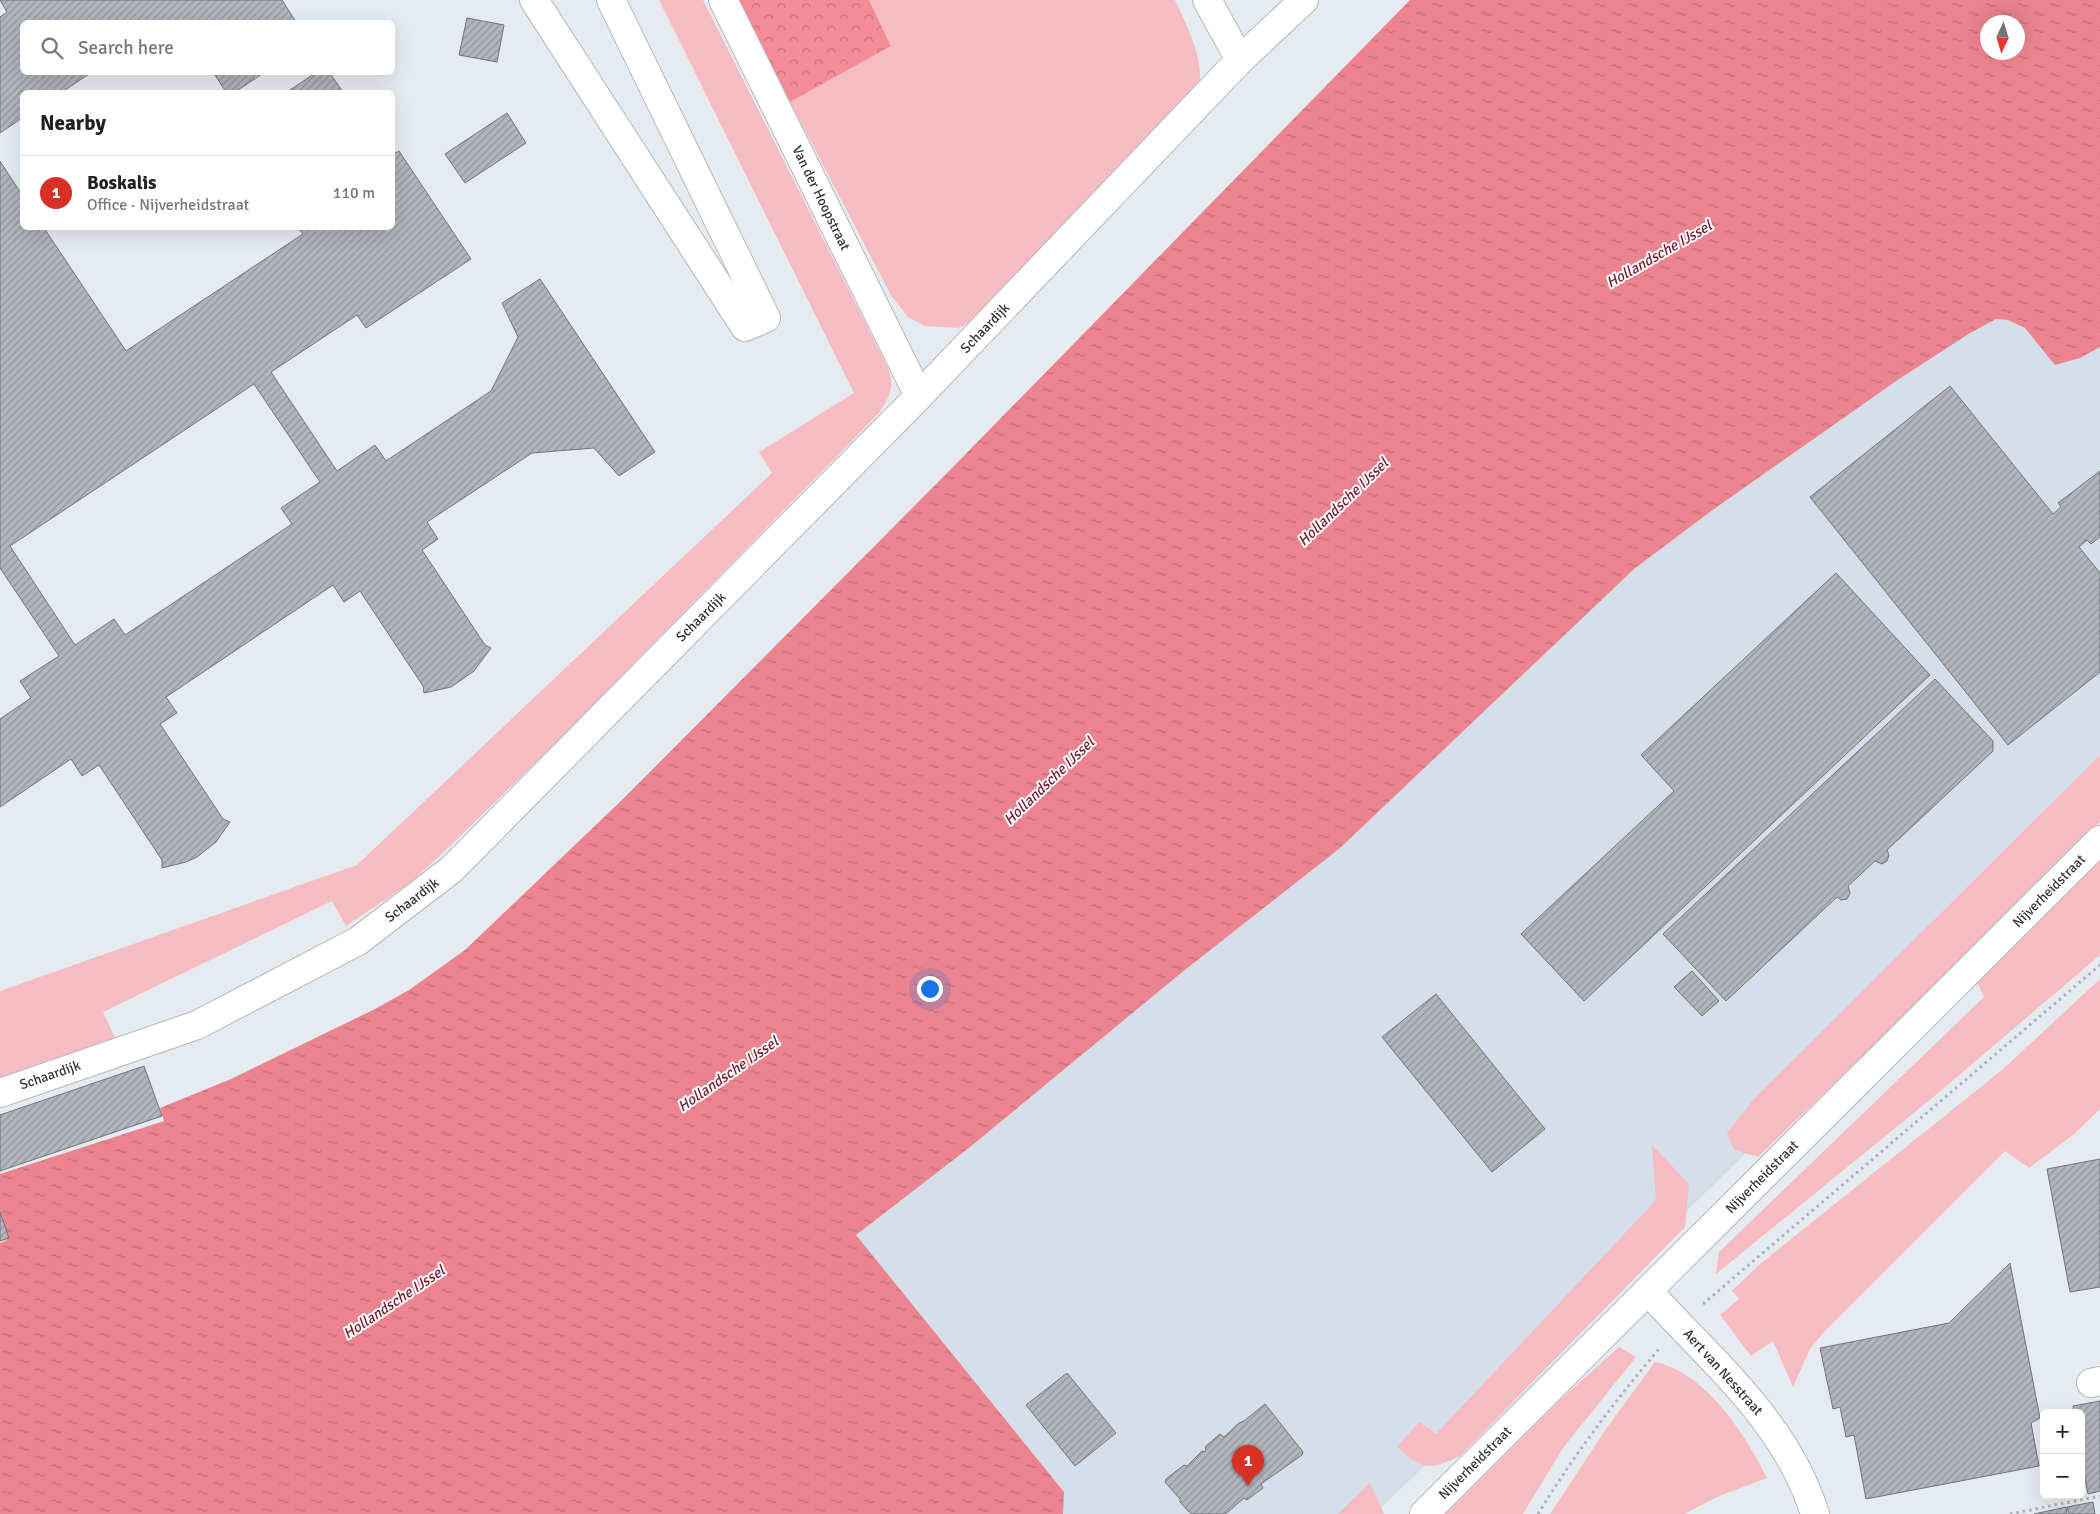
<!DOCTYPE html>
<html lang="en">
<head>
<meta charset="utf-8">
<style>
  :root { --surface:#fff; --page:#f2f2f2; --text:#222; --muted:#767676; --line:#e0e0e0; --accent:#d93025 }
  body { margin:0; font-family:Signika,sans-serif; background:var(--page); color:var(--text) }
  .controls { position:absolute; right:15px; bottom:15px; display:grid; overflow:hidden; border-radius:8px; box-shadow:0 5px 20px #0002 }
  .controls button { width:45px; height:45px; display:grid; place-items:center; padding:0; border:0; border-bottom:1px solid var(--line); background:var(--surface); color:var(--text); font:25px sans-serif }
  .compass { position:absolute; left:1980px; top:15px; width:45px; height:45px; border-radius:50%; background:var(--surface); box-shadow:0 5px 20px #0002; rotate:184deg }
  .you { position:absolute; left:929px; top:988px; width:18px; height:18px; margin:-12px; border:4px solid #fff; border-radius:50%; background:#1a73e8; box-shadow:0 0 0 8px #1a73e833 }
  .badge { display:grid; place-items:center; width:32px; height:32px; border-radius:50%; background:var(--accent); color:#fff; font-size:16px; font-weight:700 }
  .pin { position:absolute; translate:-50% -41px; filter:drop-shadow(0 1px 2px #0008) }
  .pin::after { content:''; position:absolute; top:26px; width:18px; height:15px; background:inherit; clip-path:polygon(0 0,100% 0,50% 100%) }
  .list { margin:0; padding:0; list-style:none }
  h2 { display:flex; justify-content:space-between; align-items:center; height:65px; margin:0; padding:0 20px; font-size:21px }
  h2 small { font-size:16px; font-weight:400; color:var(--muted) }
  .list li { display:grid; grid-template-columns:32px 1fr auto; gap:15px; align-items:center; box-sizing:border-box; height:75px; padding:0 20px; border-top:1px solid var(--line) }
  .list b { display:block; font-size:19px; white-space:nowrap }
  .list p { margin:0; font-size:16px; white-space:nowrap; color:var(--muted) }
  .list em { font-size:16px; font-style:normal; color:var(--muted) }
  .icon { flex:none; width:28px; height:28px; fill:none; stroke:currentColor; stroke-width:2; stroke-linecap:round; stroke-linejoin:round }
  .map { position:relative; flex:none; width:2100px; height:1514px; overflow:hidden }
  .search { position:absolute; background:var(--surface); box-shadow:0 5px 20px #0002; left:20px; top:20px; width:375px; height:55px; display:flex; align-items:center; gap:12px; box-sizing:border-box; padding:0 18px; border-radius:8px; color:var(--muted); font-size:19px }
  .panel { position:absolute; background:var(--surface); box-shadow:0 5px 20px #0002; left:20px; top:90px; width:375px; height:140px; border-radius:8px }
  .map>svg:first-child { display:block }
</style>
</head>
<body>
<div class="map">
<svg width="2100" height="1514" viewBox="0 0 2100 1514">
  <defs>
    <pattern id="forest-crowns" width="20" height="18" patternUnits="userSpaceOnUse" patternTransform="scale(1.25)"><rect width="20" height="18" fill="#f38c97"/><path d="M2 6a3 3 0 1 1 6 0M12 15a3 3 0 1 1 6 0" fill="none" stroke="#c5737c"/></pattern>
    <pattern id="water-ripples" width="26" height="14" patternUnits="userSpaceOnUse" patternTransform="scale(1.25)"><rect width="26" height="14" fill="#eb848f"/><path d="M2 4q2-2 4 0t4 0M15 11q2-2 4 0t4 0" fill="none" stroke="#bf6d76"/></pattern>
    <pattern id="building-hatch" width="6" height="6" patternUnits="userSpaceOnUse" patternTransform="scale(1.25)"><rect width="6" height="6" fill="#b2b6bb"/><path d="M-1 1l2-2M0 6l6-6M5 7l2-2" fill="none" stroke="#919599"/></pattern>
  </defs>
  <rect width="100%" height="100%" fill="#e6ebf0"/>
  <polygon fill="#d6dee9" points="2100,236 2100,809 1375,1514 432,1514 1473,635"/>
  <g fill="#f7bcc1">
    <path d="M 659,0 L 703,0 L 888,368 C 895,386 890,396 880,412 L 564,735 L 448,848 L 410,883 L 346,926 L 332,901 L 103,1012 L 116,1040 L 0,1083 L 0,991 L 357,865 L 772,473 L 759,452 L 854,393 Z"/>
    <path d="M 869,0 L 1175,0 C 1188,29 1205,59 1199,91 L 979,317 L 959,328 L 925,326 L 908,317 L 892,297 L 790,102 L 891,46 Z"/>
    <polygon points="2100,755 2100,822 1955,967 1758,1157 1734,1150 1727,1133 1754,1099"/>
    <polygon points="2100,861 2100,955 1937,1094 1716,1274 1719,1252 1984,997 1977,982"/>
    <polygon points="2100,979 2100,1109 2073,1135 2029,1168 2005,1151 1824,1332 1810,1349 1793,1387 1773,1341 1751,1356 1720,1315 1739,1299 1732,1291 1760,1264 2002,1070"/>
    <path d="M 1652,1145 L 1689,1184 L 1685,1227 L 1460,1456 C 1428,1471 1423,1470 1397,1447 L 1419,1422 L 1436,1434 L 1656,1200 Z"/>
    <polygon points="1619,1347 1636,1357 1563,1448 1523,1514 1445,1514 1560,1400"/>
    <path d="M 1655,1362 C 1705,1372 1746,1435 1767,1478 L 1717,1497 L 1684,1514 L 1550,1514 L 1606,1429 Z"/>
    <polygon points="1370,1483 1384,1514 1338,1514"/>
  </g>
  <polygon fill="url(#forest-crowns)" points="739,0 869,0 891,46 790,102"/>
  <path fill="url(#water-ripples)" fill-rule="evenodd" d="M 1410,0 L 2100,0 L 2100,347 L 2080,358 L 2055,365 L 2025,328 L 2008,320 L 1996,319 L 1970,333 L 1899,379 L 1714,509 L 1634,569 L 1340,848 L 1181,973 L 970,1147 L 856,1235 L 1064,1492 L 1063,1514 L 0,1514 L 0,1243 L 7,1240 L 0,1213 L 0,1174 L 164,1121 L 160,1108 L 231,1079 L 373,1010 L 409,990 L 465,950 L 625,797 L 954,466 ZM 1988,22 L 2018,22 L 2018,52 L 1988,52 Z"/>
  <g fill="url(#building-hatch)" stroke="#717479" fill-rule="evenodd">
    <polygon points="0,0 282,0 296,22 22,22 22,72 92,72 62,92 22,92 22,118 0,133 0,17 7,12"/>
    <polygon points="467,18 504,25 497,62 459,55"/>
    <polygon points="213,72 265,72 235,92 226,92"/>
    <polygon points="317,72 329,72 343,92 287,92"/>
    <polygon points="507,113 526,143 465,183 445,154"/>
    <path d="M 399,151 L 471,259 L 366,328 L 357,315 L 271,372 L 337,471 L 375,445 L 386,461 L 491,391 L 518,337 L 502,303 L 540,279 L 655,452 L 619,476 L 594,448 L 532,453 L 427,522 L 438,539 L 422,550 L 485,645 L 491,648 L 474,671 L 451,687 L 424,693 L 423,686 L 360,591 L 344,602 L 333,585 L 166,697 L 177,713 L 160,724 L 223,819 L 230,822 L 216,842 L 197,857 L 186,862 L 162,868 L 162,860 L 99,765 L 82,776 L 71,759 L 0,807 L 0,719 L 31,698 L 20,681 L 59,656 L 0,568 L 0,161 L 22,195 L 22,228 L 44,228 L 126,351 L 303,234 L 298,228 L 392,228 L 392,155 ZM 254,384 L 320,482 L 281,508 L 292,524 L 125,635 L 114,619 L 75,645 L 10,546 Z"/>
    <polygon points="1950,386 2053,514 2061,507 2058,503 2100,471 2100,537 2091,544 2087,540 2079,547 2100,573 2100,672 2008,745 1810,497"/>
    <polygon points="1836,573 1930,675 1584,1001 1521,934 1674,791 1641,755"/>
    <polygon points="1935,679 1993,741 1993,751 1887,850 1889,855 1887,861 1882,864 1875,861 1848,886 1850,893 1847,899 1841,900 1837,897 1726,1001 1663,934"/>
    <polygon points="1692,971 1719,1001 1702,1016 1674,987"/>
    <polygon points="1436,994 1545,1129 1492,1172 1382,1037"/>
    <polygon points="144,1066 162,1116 0,1171 0,1115"/>
    <polygon points="2100,1159 2100,1287 2070,1292 2047,1169"/>
    <polygon points="0,1212 9,1238 0,1241"/>
    <polygon points="2010,1263 2040,1418 2031,1423 2039,1466 1866,1499 1854,1435 1846,1437 1840,1407 1833,1409 1820,1348 1949,1323"/>
    <polygon points="1067,1373 1116,1433 1075,1466 1026,1405"/>
    <polygon points="2100,1401 2100,1491 2088,1494 2081,1459 2081,1413 2074,1413 2073,1406"/>
    <polygon points="1265,1404 1303,1452 1302,1455 1261,1484 1263,1488 1247,1500 1244,1498 1228,1512 1224,1514 1192,1514 1188,1511 1180,1502 1180,1499 1165,1482 1166,1479 1184,1465 1187,1466 1202,1451 1205,1452 1206,1446 1220,1434 1224,1437 1239,1423 1244,1421"/>
    <polygon points="2093,1502 2095,1514 2069,1514 2067,1507"/>
    <polygon points="2066,1507 2067,1514 2034,1514"/>
  </g>
  <g fill="none" stroke-linecap="round" stroke-linejoin="round">
    <g stroke="#b4b8bd" stroke-width="30">
      <g id="minor">
        <polyline points="534,0 745,327 766,318 611,0"/>
        <polyline points="723,0 919,396"/>
        <polyline points="1207,0 1240,60"/>
        <polyline points="0,1093 197,1025 358,941 452,869 919,396 1240,60 1304,0"/>
        <path d="M 1648,1291 C 1711,1361 1786,1421 1815,1514"/>
        <polyline points="2091,1383 2100,1381"/>
        <polyline points="1424,1514 2100,840"/>
      </g>
    </g>
    <g stroke="#adb1b5" stroke-width="3" stroke-dasharray="2.5 4" stroke-linecap="butt">
      <polyline points="1703,1304 2100,965"/>
      <path d="M 1538,1514 C 1574,1455 1614,1402 1659,1349"/>
      <polyline points="2010,1514 2100,1496"/>
    </g>
    <use href="#minor" stroke="#fff" stroke-width="28"/>
  </g>
  <g text-anchor="middle" dominant-baseline="central" stroke-width="4" stroke-linejoin="round" paint-order="stroke">
    <g font-size="14" fill="#313234" stroke="#fff">
      <text transform="translate(821 198) rotate(64)">Van der Hoopstraat</text>
      <text transform="translate(985 328) rotate(-46)">Schaardijk</text>
      <text transform="translate(701 617) rotate(-45)">Schaardijk</text>
      <text transform="translate(2049 891) rotate(-45)">Nijverheidstraat</text>
      <text transform="translate(412 900) rotate(-37)">Schaardijk</text>
      <text transform="translate(50 1075) rotate(-19)">Schaardijk</text>
      <text transform="translate(1762 1177) rotate(-45)">Nijverheidstraat</text>
      <text transform="translate(1723 1372) rotate(48)">Aert van Nesstraat</text>
      <text transform="translate(1475 1463) rotate(-45)">Nijverheidstraat</text>
    </g>
    <g font-size="15" font-style="italic" fill="#761b2e" stroke="#fff">
      <text transform="translate(1659 254) rotate(-30)">Hollandsche IJssel</text>
      <text transform="translate(1343 502) rotate(-44)">Hollandsche IJssel</text>
      <text transform="translate(1049 781) rotate(-44)">Hollandsche IJssel</text>
      <text transform="translate(728 1074) rotate(-35)">Hollandsche IJssel</text>
      <text transform="translate(394 1302) rotate(-34)">Hollandsche IJssel</text>
    </g>
  </g>
</svg>
<div class="controls">
<button>+</button>
<button>−</button>
</div>
<svg class="compass" viewBox="-18 -18 36 36"><path d="M0-13l5 13h-10z" fill="#e53935"/><path d="M0 13l5-13h-10z" fill="#767676"/></svg>
<div class="you"></div>
<div class="pin badge" style="left:1248px;top:1486px">1</div>
<div class="search"><svg class="icon" aria-label="search" viewBox="0 0 24 24"><circle cx="10" cy="10" r="6"/><path d="M15 15l6 6"/></svg>Search here</div>
<section class="panel">
<h2>Nearby<small></small></h2>
<ul class="list">
<li><span class="badge">1</span><div><b>Boskalis</b><p>Office · Nijverheidstraat</p></div><em>110 m</em></li>
</ul>
</section>
</div>
</body>
</html>
